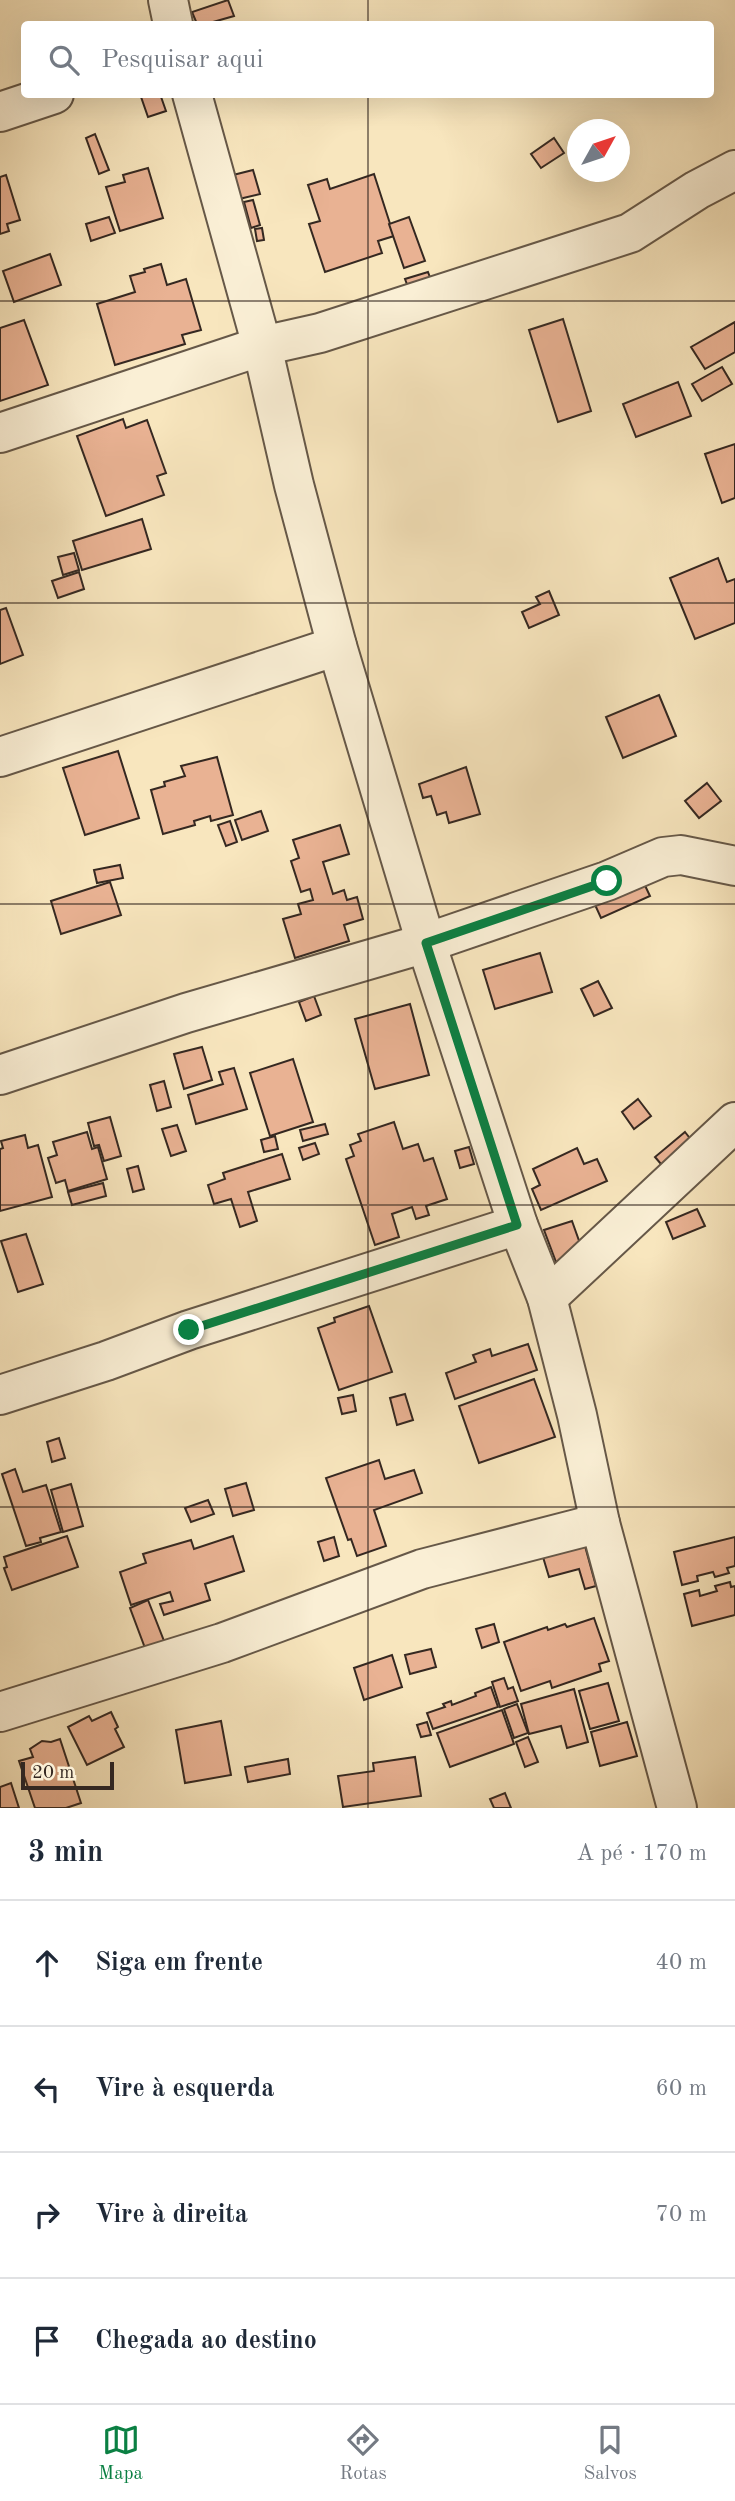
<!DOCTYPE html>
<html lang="pt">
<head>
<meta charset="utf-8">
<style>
  :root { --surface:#fff; --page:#f2f2f3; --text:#1f2937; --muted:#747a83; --line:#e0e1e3; --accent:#0b8043 }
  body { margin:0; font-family:"Old Standard TT",serif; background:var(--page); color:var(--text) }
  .compass { position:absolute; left:567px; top:119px; width:63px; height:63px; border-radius:50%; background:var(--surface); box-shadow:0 7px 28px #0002; rotate:50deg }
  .scale { position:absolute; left:21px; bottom:18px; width:93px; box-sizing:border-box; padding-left:7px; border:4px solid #352821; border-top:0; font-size:19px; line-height:24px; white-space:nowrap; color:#352821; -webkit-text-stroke:5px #faefd5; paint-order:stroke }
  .stop { position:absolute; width:21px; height:21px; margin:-16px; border:5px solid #0b8043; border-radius:50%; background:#fff }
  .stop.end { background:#0b8043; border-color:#fff; box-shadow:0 2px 7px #0008 }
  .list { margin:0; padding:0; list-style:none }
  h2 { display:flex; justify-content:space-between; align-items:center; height:91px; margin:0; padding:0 28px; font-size:30px }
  h2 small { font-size:23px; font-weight:400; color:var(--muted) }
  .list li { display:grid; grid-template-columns:46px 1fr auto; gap:21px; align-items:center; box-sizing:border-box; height:126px; padding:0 28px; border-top:2px solid var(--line) }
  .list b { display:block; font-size:26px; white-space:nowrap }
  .list em { font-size:23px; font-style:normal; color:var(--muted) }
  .icon { flex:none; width:38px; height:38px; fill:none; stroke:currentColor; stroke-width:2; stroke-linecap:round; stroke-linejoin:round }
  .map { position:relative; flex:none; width:735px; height:1808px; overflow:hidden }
  .search { position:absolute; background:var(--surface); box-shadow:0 7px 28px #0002; left:21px; right:21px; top:21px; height:77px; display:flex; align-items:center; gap:18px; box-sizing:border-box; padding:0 24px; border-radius:7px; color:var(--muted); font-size:26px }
  .sheet { height:595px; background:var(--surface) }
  nav { display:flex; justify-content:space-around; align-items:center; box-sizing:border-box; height:98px; border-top:2px solid var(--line); background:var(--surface); font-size:19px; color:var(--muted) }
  nav a { display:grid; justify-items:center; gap:4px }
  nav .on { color:var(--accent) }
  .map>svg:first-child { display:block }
</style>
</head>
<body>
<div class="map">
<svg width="735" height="1808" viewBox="0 0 735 1808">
  <rect width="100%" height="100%" fill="#f8e6be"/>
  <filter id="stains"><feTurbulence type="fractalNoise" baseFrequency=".00286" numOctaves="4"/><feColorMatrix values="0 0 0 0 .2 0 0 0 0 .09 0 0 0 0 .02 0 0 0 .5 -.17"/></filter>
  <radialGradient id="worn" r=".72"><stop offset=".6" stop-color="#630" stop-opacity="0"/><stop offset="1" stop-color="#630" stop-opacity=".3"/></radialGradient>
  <g fill="#e9b293" stroke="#352821" stroke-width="2">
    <polygon points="228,0 234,16 206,24 197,24 192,12"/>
    <polygon points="140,94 160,94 166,111 148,117"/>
    <polygon points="95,134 109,170 99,174 86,138"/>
    <polygon points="554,138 564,153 541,168 531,154"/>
    <polygon points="148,168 163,218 120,231 106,187 125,182 123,175"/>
    <polygon points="253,170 260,194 239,199 233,175"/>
    <polygon points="374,174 394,236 378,241 382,253 325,272 309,224 320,221 308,185 327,179 330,189"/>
    <polygon points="6,175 20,220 7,224 9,231 0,234 0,177"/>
    <polygon points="253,200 260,225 251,228 244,202"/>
    <polygon points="109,217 115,233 91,241 86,224"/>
    <polygon points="409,217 425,261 404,268 389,224"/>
    <polygon points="262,228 264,240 257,241 255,229"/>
    <polygon points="50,254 61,285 14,302 3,271"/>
    <polygon points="161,264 167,285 186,279 201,330 182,335 185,344 115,365 97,304 135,292 130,276 145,272 144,269"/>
    <polygon points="428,272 431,280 408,287 405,279"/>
    <polygon points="563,319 591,411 558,422 529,330"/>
    <polygon points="24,320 48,385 0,401 0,328"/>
    <polygon points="735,322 735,352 705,369 691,347"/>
    <polygon points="722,367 732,384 702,401 692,384"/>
    <polygon points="678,382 691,416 636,437 623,404"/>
    <polygon points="123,419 126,428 147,420 166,473 157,476 164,495 106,516 77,436"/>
    <polygon points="735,444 735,498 722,503 705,454"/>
    <polygon points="142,519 151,549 82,570 73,541"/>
    <polygon points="74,553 79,570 63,575 58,557"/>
    <polygon points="718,558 727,582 735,579 735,623 695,639 670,578"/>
    <polygon points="79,572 84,589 58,598 52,581"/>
    <polygon points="549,591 559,615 529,628 522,612 540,604 536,597"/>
    <polygon points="6,608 23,655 0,664 0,610"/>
    <polygon points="659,695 676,736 623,758 606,717"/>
    <polygon points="118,751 139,818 85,835 63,768"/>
    <polygon points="217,757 233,815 211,821 210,816 194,821 195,825 163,834 151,790 165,786 164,782 185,776 181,766"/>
    <polygon points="466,767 480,814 449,823 446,812 437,815 431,796 423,798 419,784"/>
    <polygon points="707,783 721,801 699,818 685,801"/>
    <polygon points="261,811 268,831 242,840 235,820"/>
    <polygon points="230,821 237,842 226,846 218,825"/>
    <polygon points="340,825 349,854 323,862 333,894 344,890 347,900 357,897 363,919 344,925 349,941 295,958 283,919 301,914 298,904 313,900 310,889 301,892 291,861 299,858 293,840"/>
    <polygon points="120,865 123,878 97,883 94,870"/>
    <polygon points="640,875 650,896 601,918 591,896"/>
    <polygon points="110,882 121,915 61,934 51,901"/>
    <polygon points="540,953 552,992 495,1009 483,970"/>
    <polygon points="598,981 612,1008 594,1016 581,989"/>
    <polygon points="314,996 321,1015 306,1021 299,1002"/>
    <polygon points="410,1004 429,1075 375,1089 355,1019"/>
    <polygon points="202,1047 212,1080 184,1089 174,1054"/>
    <polygon points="293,1059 313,1122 270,1136 250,1073"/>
    <polygon points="234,1068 247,1109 196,1124 188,1095 223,1084 219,1072"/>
    <polygon points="164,1081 171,1107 157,1111 150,1085"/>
    <polygon points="638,1099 651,1116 634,1129 622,1112"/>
    <polygon points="110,1117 121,1156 104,1161 99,1145 94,1146 88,1123"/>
    <polygon points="394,1122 403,1149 418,1144 424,1161 433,1158 447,1199 426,1206 429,1215 416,1219 412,1207 392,1214 399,1237 375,1245 346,1159 354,1156 350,1145 361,1141 358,1134"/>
    <polygon points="325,1124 328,1134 303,1141 300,1130"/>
    <polygon points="177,1125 186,1151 171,1156 162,1129"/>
    <polygon points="87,1132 92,1149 98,1147 107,1179 68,1191 65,1180 56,1183 48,1158 57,1155 53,1142"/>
    <polygon points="685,1132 696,1146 667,1171 655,1157"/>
    <polygon points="25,1135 28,1148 38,1145 52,1197 0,1211 0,1149 3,1148 1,1141"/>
    <polygon points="275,1136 278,1149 264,1152 261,1140"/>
    <polygon points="315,1143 319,1154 303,1160 299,1148"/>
    <polygon points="469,1147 474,1164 460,1168 455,1151"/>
    <polygon points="577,1148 584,1164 597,1159 607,1181 541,1210 532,1189 540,1185 533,1169"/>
    <polygon points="282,1154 290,1179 248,1192 257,1221 240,1227 231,1199 214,1204 208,1185 225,1179 223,1173"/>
    <polygon points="138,1166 144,1189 133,1192 127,1169"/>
    <polygon points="103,1183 106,1196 72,1205 68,1192"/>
    <polygon points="697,1209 705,1226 673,1239 666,1222"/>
    <polygon points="572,1221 583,1252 556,1262 544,1230"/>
    <polygon points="26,1234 43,1284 18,1292 1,1241"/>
    <polygon points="369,1306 392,1372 339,1390 318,1328 335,1322 334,1318"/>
    <polygon points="528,1344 537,1370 455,1399 446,1373 476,1362 473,1355 490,1349 492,1356"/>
    <polygon points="534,1379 555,1437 479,1463 459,1406"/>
    <polygon points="405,1394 413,1420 397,1425 390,1398"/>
    <polygon points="353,1395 356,1411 342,1414 338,1398"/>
    <polygon points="59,1438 65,1458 52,1462 47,1442"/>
    <polygon points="379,1460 385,1479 414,1470 422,1493 374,1510 386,1546 357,1556 351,1539 348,1540 326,1478"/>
    <polygon points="15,1469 23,1492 46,1485 61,1532 40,1538 41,1542 26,1546 2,1474"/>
    <polygon points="246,1483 254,1510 233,1516 225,1489"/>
    <polygon points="71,1484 83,1526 63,1532 51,1490"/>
    <polygon points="208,1500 214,1514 191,1522 185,1508"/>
    <polygon points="67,1536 78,1567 12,1590 4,1568 7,1567 4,1557"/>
    <polygon points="233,1536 244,1571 205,1584 210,1600 164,1615 160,1604 173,1601 170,1592 131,1605 120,1572 146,1563 143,1554 191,1540 194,1549"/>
    <polygon points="334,1537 339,1556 324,1561 318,1542"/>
    <polygon points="735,1537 735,1566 727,1568 729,1573 715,1577 713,1572 697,1576 698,1581 682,1585 674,1552"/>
    <polygon points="585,1546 596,1586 585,1589 579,1569 549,1577 543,1557"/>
    <polygon points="730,1582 731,1587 735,1586 735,1615 692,1626 684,1594 699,1590 700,1596 717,1591 715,1586"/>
    <polygon points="148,1600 164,1641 145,1648 130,1608"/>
    <polygon points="594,1618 609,1661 599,1664 601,1671 552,1688 550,1681 521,1691 504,1642 547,1627 548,1630 565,1624 567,1627"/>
    <polygon points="494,1624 499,1642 482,1648 476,1629"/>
    <polygon points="431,1649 436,1667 410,1674 405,1655"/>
    <polygon points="392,1655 402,1687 364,1700 354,1668"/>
    <polygon points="504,1678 508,1689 513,1687 518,1701 500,1707 492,1682"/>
    <polygon points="608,1683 619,1721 590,1729 579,1691"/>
    <polygon points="491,1687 498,1707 433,1729 427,1713 445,1707 443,1704 451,1701 452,1705 476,1696 475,1693"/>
    <polygon points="574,1689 588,1742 567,1748 561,1726 529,1734 521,1704"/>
    <polygon points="517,1704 528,1733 514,1738 504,1709"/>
    <polygon points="502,1710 514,1744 450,1767 437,1733"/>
    <polygon points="111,1712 118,1727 115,1729 124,1747 87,1765 68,1727 89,1716 92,1721"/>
    <polygon points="221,1721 231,1775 185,1783 176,1730"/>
    <polygon points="427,1722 431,1735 421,1737 417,1725"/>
    <polygon points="627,1722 637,1756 600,1766 591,1732"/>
    <polygon points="528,1737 538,1762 525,1767 516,1742"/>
    <polygon points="60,1739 81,1803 66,1808 35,1808 19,1761 33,1757 30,1749 42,1741 51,1742"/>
    <polygon points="415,1757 421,1796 343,1807 338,1776 374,1771 373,1763"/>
    <polygon points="288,1759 290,1774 248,1782 245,1767"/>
    <polygon points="11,1783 19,1808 0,1808 0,1787"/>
    <polygon points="505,1793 511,1808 494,1808 490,1799"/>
  </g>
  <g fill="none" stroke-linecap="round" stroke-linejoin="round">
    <g stroke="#665848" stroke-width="42">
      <g id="minor">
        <polyline points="168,0 173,24"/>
        <polyline points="192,94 262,346 294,485 337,646 426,943 518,1225 547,1298 577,1415 600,1523 677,1808"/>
        <polyline points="0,112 54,94"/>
        <polyline points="0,433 262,346 320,333 630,233 697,190 735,170"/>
        <polyline points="0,757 337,646"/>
        <polyline points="0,1075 186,1013 426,943 607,881 663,857 681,855 735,866"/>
        <polyline points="547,1298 735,1122"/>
        <polyline points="0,1395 106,1361 189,1330 518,1225"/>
        <polyline points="0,1712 222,1643 422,1569 600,1523"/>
      </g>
    </g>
    <use href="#minor" stroke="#faefd5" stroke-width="38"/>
  </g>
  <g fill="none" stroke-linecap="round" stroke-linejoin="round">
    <polyline stroke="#0b8043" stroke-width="9" points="189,1330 517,1225 426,943 607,881"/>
  </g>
  <path fill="none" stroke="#352821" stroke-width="2" stroke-opacity="0.55" d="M 368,0 L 368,24M 368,94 L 368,1808M 0,301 L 735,301M 0,603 L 735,603M 0,904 L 735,904M 0,1205 L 735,1205M 0,1507 L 735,1507"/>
  <rect width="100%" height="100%" filter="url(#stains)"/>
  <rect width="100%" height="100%" fill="url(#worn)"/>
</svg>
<svg class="compass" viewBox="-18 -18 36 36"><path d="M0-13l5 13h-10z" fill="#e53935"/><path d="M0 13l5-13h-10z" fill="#747a83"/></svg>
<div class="scale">20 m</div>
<div class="stop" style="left:607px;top:881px"></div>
<div class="stop end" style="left:189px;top:1330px"></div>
<div class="search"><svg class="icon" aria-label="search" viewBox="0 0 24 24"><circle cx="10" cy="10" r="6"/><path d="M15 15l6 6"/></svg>Pesquisar aqui</div>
</div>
<section class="sheet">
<h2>3 min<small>A pé · 170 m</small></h2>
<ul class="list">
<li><svg class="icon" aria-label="ahead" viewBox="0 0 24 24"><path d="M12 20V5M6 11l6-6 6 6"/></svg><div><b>Siga em frente</b></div><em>40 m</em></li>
<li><svg class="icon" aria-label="left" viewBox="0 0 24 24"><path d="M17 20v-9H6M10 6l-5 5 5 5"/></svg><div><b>Vire à esquerda</b></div><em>60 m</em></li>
<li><svg class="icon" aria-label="right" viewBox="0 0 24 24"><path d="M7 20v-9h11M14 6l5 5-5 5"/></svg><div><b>Vire à direita</b></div><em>70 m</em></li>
<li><svg class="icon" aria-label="arrive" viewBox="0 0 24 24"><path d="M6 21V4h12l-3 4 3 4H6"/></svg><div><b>Chegada ao destino</b></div></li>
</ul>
</section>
<nav>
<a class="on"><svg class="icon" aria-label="map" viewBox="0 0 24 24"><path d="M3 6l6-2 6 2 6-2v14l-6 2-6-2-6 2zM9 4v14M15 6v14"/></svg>Mapa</a>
<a><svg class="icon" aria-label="directions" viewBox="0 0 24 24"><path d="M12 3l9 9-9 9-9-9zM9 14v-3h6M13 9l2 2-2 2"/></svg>Rotas</a>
<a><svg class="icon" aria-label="saved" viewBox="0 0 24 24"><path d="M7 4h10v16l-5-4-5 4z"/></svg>Salvos</a>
</nav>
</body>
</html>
